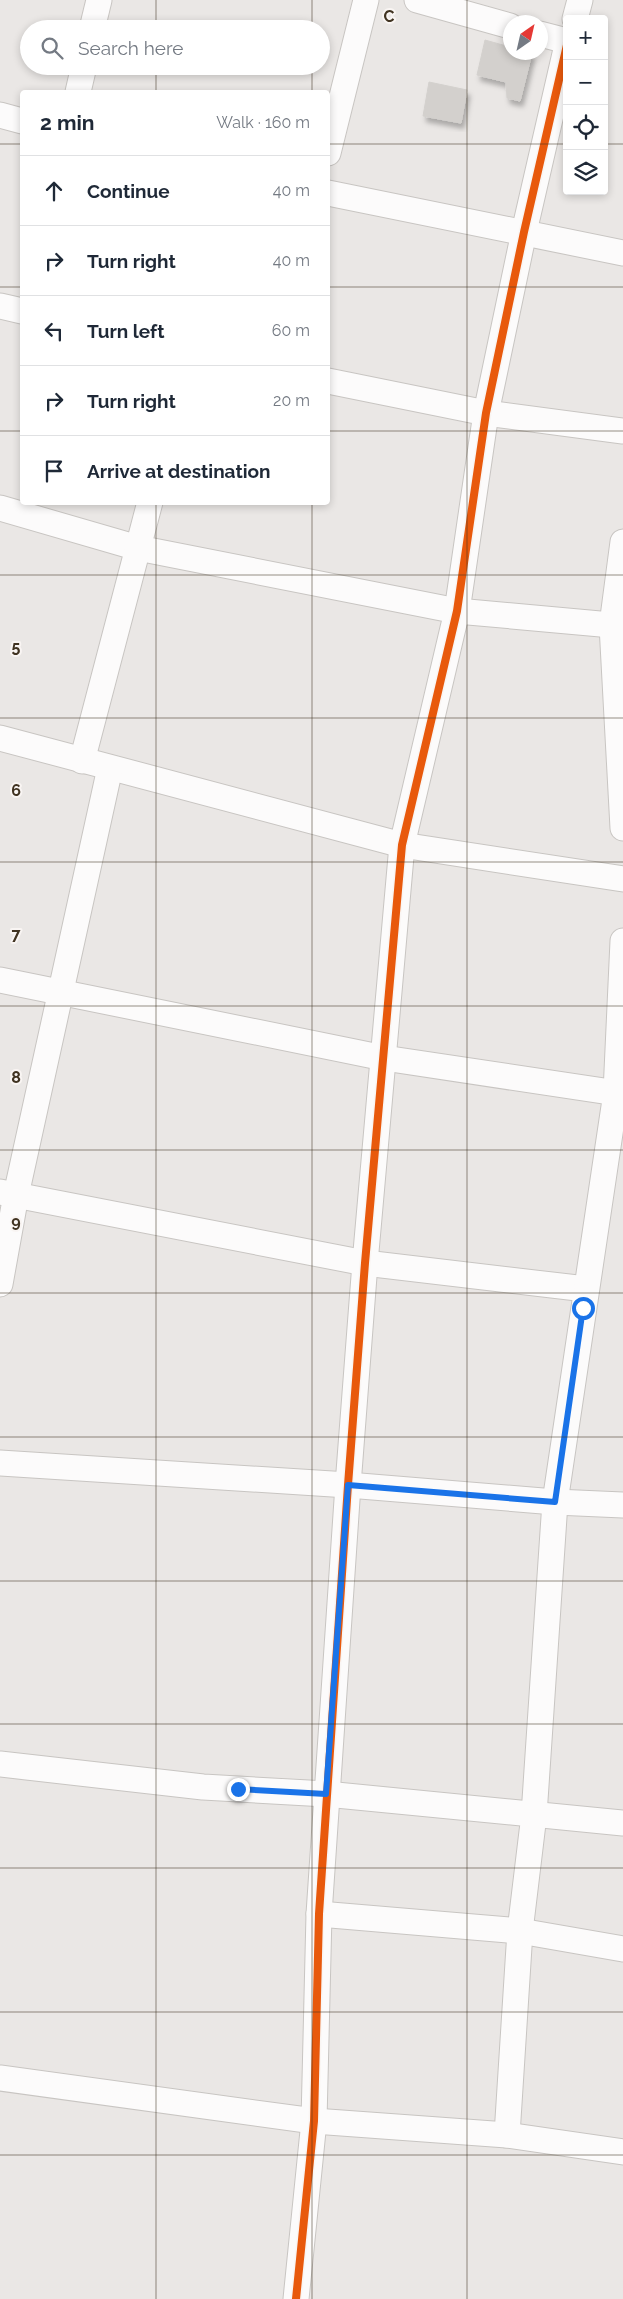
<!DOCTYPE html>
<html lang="en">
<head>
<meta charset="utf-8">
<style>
  :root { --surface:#fff; --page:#f6f6f7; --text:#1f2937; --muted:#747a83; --line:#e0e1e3 }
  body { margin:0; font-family:Raleway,sans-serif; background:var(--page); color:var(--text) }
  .controls { position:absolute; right:15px; top:15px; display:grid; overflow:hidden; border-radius:5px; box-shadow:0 2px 8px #0003 }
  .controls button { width:45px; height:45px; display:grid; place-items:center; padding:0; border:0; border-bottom:1px solid var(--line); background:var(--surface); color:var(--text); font:25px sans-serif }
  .compass { position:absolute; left:503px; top:15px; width:45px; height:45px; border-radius:50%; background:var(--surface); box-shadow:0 2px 8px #0003; rotate:34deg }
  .stop { position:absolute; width:15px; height:15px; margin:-11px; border:4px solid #1a73e8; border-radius:50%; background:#fff }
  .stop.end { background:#1a73e8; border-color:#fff; box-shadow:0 1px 5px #0008 }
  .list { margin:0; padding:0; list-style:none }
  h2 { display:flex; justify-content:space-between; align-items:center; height:65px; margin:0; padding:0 20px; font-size:21px }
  h2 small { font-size:16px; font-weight:400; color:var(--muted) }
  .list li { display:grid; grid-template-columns:32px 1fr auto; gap:15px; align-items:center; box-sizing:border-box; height:70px; padding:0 20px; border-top:1px solid var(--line) }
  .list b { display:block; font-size:19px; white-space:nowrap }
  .list em { font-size:16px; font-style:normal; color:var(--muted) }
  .icon { flex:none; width:28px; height:28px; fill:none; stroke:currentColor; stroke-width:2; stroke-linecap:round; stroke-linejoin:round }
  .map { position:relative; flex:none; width:623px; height:2299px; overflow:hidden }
  .search { position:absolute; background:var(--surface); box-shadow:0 2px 8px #0003; left:20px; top:20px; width:310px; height:55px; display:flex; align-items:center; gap:12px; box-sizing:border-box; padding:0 18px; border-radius:28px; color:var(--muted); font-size:19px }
  .panel { position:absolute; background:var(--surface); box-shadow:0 2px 8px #0003; left:20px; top:90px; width:310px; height:415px; border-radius:5px }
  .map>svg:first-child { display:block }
</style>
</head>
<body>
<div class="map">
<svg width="623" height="2299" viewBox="0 0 623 2299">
  <defs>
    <filter id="shadow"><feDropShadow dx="3" dy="5.5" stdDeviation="2.5" flood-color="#0004"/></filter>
  </defs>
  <rect width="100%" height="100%" fill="#eae7e5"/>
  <g fill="#d3d0cd" stroke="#d3d0cd" filter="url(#shadow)">
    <polygon points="485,40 510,47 510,52 532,53 520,101 507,98 506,82 477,75"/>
    <polygon points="429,82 467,90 461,123 423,116"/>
  </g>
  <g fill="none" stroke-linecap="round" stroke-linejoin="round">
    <g stroke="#c8c5c2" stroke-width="27">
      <g id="street">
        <polyline points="417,0 510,26"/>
        <polyline points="575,19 580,0"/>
        <polyline points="92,29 99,0"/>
        <polyline points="540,34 567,41"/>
        <polyline points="78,92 84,66"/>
        <polyline points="0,115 22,121"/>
        <polyline points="328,153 366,0"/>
        <polyline points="328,193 623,253"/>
        <polyline points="0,306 22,311"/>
        <polyline points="328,381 486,413 623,431"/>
        <polyline points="0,508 138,548 457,611 623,626"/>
        <polyline points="623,542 612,625 623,828"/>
        <polyline points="0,738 402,845 623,879"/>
        <polyline points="82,761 150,502"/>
        <polyline points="0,980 384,1058 623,1094"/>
        <polyline points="0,1192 365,1263 586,1289"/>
        <polyline points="0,1284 16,1195 110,768"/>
        <polyline points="0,1463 348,1485 555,1502 623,1505"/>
        <polyline points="0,1764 203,1787 326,1794 623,1823"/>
        <polyline points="319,1914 520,1931 623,1949"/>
        <polyline points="0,2078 314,2121 507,2135 623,2152"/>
        <polyline points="507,2135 520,1931 534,1815 555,1502 616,1093 623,941"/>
        <polyline points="296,2299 314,2121 319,1914 348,1485 365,1263 402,845 457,611 486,413 524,232 567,45"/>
      </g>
    </g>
    <use href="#street" stroke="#fcfbfb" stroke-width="25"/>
    <g stroke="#f9f5f3" stroke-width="11">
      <polyline id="cycleway" points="296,2299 314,2121 319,1914 348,1485 365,1263 402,845 457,611 486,413 524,232 567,45"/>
    </g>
    <use href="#cycleway" stroke="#e8590c" stroke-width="8"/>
  </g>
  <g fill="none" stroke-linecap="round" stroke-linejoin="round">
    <polyline stroke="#1a73e8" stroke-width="6" points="238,1789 326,1794 348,1485 555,1502 583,1308"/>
  </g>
  <path fill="none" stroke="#403321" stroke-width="1" stroke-opacity="0.55" d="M 156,0 L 156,29M 312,0 L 312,29M 467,0 L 467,2299M 156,66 L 156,92M 312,66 L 312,92M 0,144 L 22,144M 328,144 L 567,144M 604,144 L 623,144M 0,287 L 22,287M 328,287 L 623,287M 0,431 L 22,431M 328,431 L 623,431M 156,502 L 156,2299M 312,502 L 312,2299M 0,575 L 623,575M 0,718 L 623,718M 0,862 L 623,862M 0,1006 L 623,1006M 0,1150 L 623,1150M 0,1293 L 623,1293M 0,1437 L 623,1437M 0,1581 L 623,1581M 0,1724 L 623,1724M 0,1868 L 623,1868M 0,2012 L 623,2012M 0,2155 L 623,2155"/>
  <g font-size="16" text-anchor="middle" font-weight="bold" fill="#403321" stroke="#f9f5f3" stroke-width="4" stroke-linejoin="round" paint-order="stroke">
    <text x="389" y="22">C</text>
    <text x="16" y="652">5</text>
    <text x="16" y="796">6</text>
    <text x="16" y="940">7</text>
    <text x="16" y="1083">8</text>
    <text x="16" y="1227">9</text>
  </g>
</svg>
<div class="controls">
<button>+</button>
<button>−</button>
<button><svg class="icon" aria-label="locate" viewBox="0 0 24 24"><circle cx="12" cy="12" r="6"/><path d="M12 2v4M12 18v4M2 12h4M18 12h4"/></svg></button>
<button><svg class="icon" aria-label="layers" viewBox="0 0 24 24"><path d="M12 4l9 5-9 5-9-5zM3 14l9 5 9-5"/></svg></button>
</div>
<svg class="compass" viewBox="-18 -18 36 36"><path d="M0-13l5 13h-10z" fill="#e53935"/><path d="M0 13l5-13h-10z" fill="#747a83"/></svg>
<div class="stop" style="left:583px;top:1308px"></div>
<div class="stop end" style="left:238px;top:1789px"></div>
<div class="search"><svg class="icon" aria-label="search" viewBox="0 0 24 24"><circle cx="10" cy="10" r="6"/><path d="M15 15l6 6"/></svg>Search here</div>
<section class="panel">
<h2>2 min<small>Walk · 160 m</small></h2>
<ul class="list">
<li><svg class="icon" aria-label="ahead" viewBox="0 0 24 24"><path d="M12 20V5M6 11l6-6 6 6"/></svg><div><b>Continue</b></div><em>40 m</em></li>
<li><svg class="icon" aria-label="right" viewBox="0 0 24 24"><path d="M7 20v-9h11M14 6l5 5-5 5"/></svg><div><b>Turn right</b></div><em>40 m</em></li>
<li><svg class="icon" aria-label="left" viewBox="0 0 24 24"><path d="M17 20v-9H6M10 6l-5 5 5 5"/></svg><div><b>Turn left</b></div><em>60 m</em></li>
<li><svg class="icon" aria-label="right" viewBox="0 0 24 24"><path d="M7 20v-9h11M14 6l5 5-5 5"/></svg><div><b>Turn right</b></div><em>20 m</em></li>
<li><svg class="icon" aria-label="arrive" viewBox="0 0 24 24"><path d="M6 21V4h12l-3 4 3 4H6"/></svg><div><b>Arrive at destination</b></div></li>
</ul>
</section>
</div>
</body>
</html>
